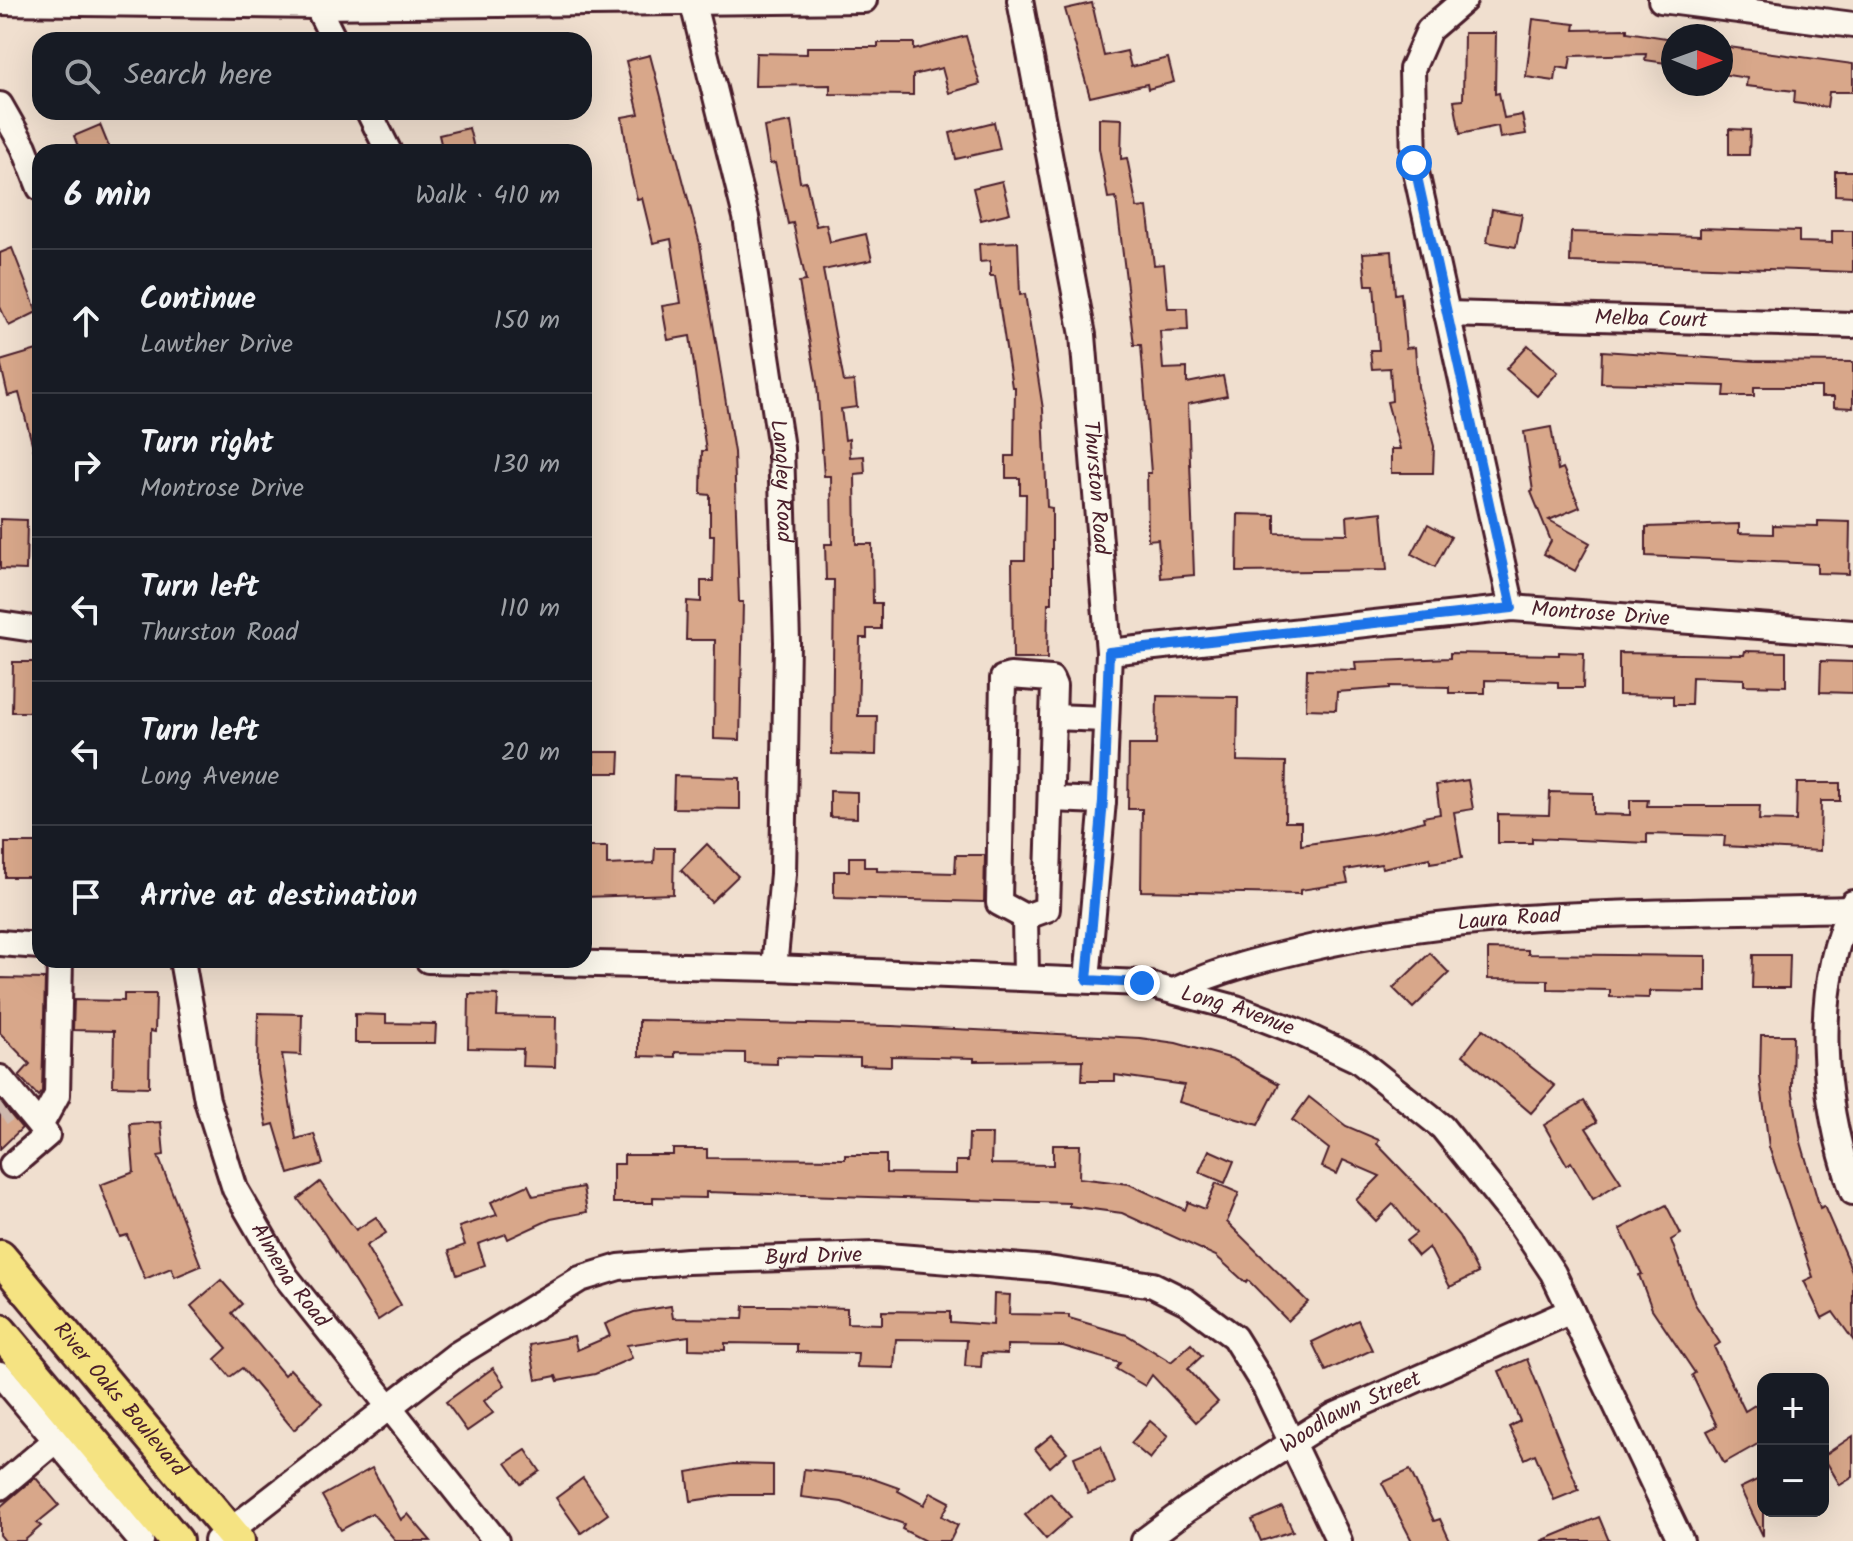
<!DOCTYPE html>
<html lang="en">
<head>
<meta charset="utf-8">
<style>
  :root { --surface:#171b24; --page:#242831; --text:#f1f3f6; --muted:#9ea1a6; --line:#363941 }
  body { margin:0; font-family:Kalam,sans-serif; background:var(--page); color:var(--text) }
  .controls { position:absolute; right:24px; bottom:24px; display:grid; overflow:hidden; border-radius:16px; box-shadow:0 8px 32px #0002 }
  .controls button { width:72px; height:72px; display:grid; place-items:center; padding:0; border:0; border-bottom:2px solid var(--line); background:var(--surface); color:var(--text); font:40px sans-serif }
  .compass { position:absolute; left:1661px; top:24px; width:72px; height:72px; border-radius:50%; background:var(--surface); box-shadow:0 8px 32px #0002; rotate:91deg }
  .stop { position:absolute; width:24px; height:24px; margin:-18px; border:6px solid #1a73e8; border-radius:50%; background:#fff }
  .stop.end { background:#1a73e8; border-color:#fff; box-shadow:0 2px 8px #0008 }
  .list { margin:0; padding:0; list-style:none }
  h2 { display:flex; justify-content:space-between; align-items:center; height:104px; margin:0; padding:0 32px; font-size:34px }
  h2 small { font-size:26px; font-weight:400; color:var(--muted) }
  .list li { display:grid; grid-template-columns:52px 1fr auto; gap:24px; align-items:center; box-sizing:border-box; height:144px; padding:0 32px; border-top:2px solid var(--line) }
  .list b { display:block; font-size:30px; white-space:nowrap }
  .list p { margin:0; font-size:26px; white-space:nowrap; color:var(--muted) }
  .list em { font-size:26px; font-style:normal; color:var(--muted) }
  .icon { flex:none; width:44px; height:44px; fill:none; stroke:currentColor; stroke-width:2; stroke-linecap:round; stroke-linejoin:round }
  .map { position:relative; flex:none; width:1853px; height:1541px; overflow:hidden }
  .search { position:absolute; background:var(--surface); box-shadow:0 8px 32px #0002; left:32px; top:32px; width:560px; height:88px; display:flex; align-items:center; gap:20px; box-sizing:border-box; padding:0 28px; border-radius:24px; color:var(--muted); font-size:30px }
  .panel { position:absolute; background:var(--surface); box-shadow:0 8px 32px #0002; left:32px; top:144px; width:560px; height:824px; border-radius:24px }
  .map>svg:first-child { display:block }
</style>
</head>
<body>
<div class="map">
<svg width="1853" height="1541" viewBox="0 0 1853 1541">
  <rect width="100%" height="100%" fill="#f0dfcf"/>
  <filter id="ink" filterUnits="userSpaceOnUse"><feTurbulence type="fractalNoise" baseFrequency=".0125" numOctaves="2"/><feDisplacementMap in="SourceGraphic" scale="16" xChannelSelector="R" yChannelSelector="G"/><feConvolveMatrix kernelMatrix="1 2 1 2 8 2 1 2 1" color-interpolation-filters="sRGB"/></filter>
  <g filter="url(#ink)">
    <g fill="#d8a78a" stroke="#4a1f2b" stroke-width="2">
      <polygon points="1092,3 1104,56 1127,51 1131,67 1168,58 1174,82 1148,89 1147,84 1090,97 1065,9"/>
      <polygon points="1533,19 1575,24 1574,30 1627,29 1627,32 1673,39 1673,64 1645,60 1646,54 1571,56 1569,69 1557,67 1555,81 1526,77"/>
      <polygon points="1464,33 1496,33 1495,94 1499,93 1504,118 1522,115 1526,134 1500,138 1498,126 1460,134 1454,101 1463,100"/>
      <polygon points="966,36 980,84 949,93 942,68 913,75 913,95 830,94 830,85 755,86 756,53 807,54 807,47 878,47 878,43 914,43 914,50"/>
      <polygon points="1721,46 1853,64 1853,92 1829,92 1827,107 1794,103 1795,91 1746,86 1747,78 1721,74"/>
      <polygon points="650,55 700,244 734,452 739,602 743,602 740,740 714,739 715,640 686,640 687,601 701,602 701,581 713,581 714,535 710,535 710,495 701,494 702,451 706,451 690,336 668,340 662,306 681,303 671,239 653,243 642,198 637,199 631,174 622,117 639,114 626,61"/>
      <polygon points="1099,118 1122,119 1121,159 1127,158 1137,208 1147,207 1154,265 1164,264 1168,308 1187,308 1188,330 1160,331 1163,369 1187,368 1187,383 1223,376 1227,396 1188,404 1194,575 1161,578 1158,539 1148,540 1147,473 1151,473 1141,345 1134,345 1116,197 1108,198 1099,148"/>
      <polygon points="791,122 800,182 806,181 816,226 826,224 830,242 866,234 872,260 823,270 844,382 854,381 857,407 841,409 845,440 849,439 850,457 864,456 865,473 855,474 856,544 872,544 873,603 881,603 881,629 867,629 867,638 860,638 858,716 877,716 876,755 832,754 834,580 826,580 825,544 832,544 831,476 824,476 817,384 799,282 806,281 793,223 788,224 775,163 770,164 764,127"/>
      <polygon points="994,122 1000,149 956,159 950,133"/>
      <polygon points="100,125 111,152 80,152 74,136"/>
      <polygon points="469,128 475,152 443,152 439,135"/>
      <polygon points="1729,129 1750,130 1749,155 1729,155"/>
      <polygon points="1835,171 1853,171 1853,196 1835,195"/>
      <polygon points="1002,181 1010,213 981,220 973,188"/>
      <polygon points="1492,209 1522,214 1516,247 1487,242"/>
      <polygon points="1700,228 1799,231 1799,242 1832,243 1832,231 1853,231 1853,272 1570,262 1571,232 1700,236"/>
      <polygon points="1018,242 1020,295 1025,294 1043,409 1047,507 1052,508 1052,603 1048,603 1047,659 1013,659 1012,560 1025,560 1026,494 1020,494 1020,478 1006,478 1006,456 1014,456 1015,387 1012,387 995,276 990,276 990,261 980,262 979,244"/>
      <polygon points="12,248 37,312 9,326 0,307 0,253"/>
      <polygon points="1392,251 1395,294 1401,293 1406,348 1415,347 1418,387 1434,446 1433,473 1391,473 1391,449 1400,449 1387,402 1392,401 1390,368 1372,369 1370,350 1379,350 1374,285 1366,285 1363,253"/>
      <polygon points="1528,345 1558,372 1537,396 1506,369"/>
      <polygon points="40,349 40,450 34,451 19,393 8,396 0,361"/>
      <polygon points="1602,351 1754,361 1853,362 1853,408 1834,407 1834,397 1821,397 1821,387 1754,387 1754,396 1724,396 1725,386 1601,383"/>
      <polygon points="1551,427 1558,470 1563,468 1580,507 1549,520 1590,543 1575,571 1544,554 1551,541 1531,492 1533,491 1524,432"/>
      <polygon points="1382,512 1387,570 1237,572 1238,514 1275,515 1275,533 1348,534 1347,516"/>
      <polygon points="0,519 27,520 26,570 0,569"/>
      <polygon points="1818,521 1850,522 1849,574 1817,573 1817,564 1646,556 1646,527 1739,524 1739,533 1773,534 1773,525 1818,526"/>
      <polygon points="1428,524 1451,537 1435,567 1412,554"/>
      <polygon points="1745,651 1786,652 1786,686 1744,685 1744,679 1692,677 1691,705 1673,705 1673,696 1619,695 1619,653 1744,655"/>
      <polygon points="1559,652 1584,653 1583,688 1558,688 1558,682 1485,680 1485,693 1449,693 1449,687 1390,686 1390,688 1337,692 1336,710 1306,709 1307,669 1356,670 1355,662 1450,658 1450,653 1559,655"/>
      <polygon points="1821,661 1853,662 1853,693 1820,692"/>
      <polygon points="13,662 40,662 40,712 12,712"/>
      <polygon points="1157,696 1238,697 1237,761 1286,762 1285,822 1301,822 1301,845 1375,834 1424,821 1423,817 1440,814 1436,785 1468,780 1473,809 1454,812 1462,858 1430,863 1430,858 1382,868 1381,864 1345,870 1348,883 1300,890 1300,894 1141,891 1142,809 1128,809 1129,745 1156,745"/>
      <polygon points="594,752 620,752 619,773 594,773"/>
      <polygon points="674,776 740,778 740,809 673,808"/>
      <polygon points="1797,783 1840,783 1840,801 1821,801 1820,851 1724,846 1725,836 1647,834 1647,843 1532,838 1532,843 1498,843 1498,814 1549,815 1550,792 1593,793 1593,814 1630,815 1630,800 1648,800 1647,806 1760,806 1759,820 1796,821"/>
      <polygon points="830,791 857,792 857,818 830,817"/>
      <rect x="5" y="843" width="35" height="34"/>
      <polygon points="707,844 738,876 711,902 681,870"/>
      <polygon points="584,847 607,847 607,865 654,863 655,848 674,848 673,894 584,897"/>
      <polygon points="956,855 985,855 984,902 834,898 834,871 849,871 849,857 864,857 864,867 877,867 877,871 955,873"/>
      <polygon points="1488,949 1528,950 1528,954 1706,956 1706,992 1649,991 1649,998 1610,997 1610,990 1548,989 1548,980 1488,979"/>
      <polygon points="1430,953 1449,973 1413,1008 1393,988"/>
      <polygon points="1753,955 1790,955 1789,988 1752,988"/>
      <polygon points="0,978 45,979 42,1091 38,1096 19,1076 30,1064 0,1033"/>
      <polygon points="124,994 156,994 155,1032 150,1031 149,1087 113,1086 114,1031 73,1030 74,1000 124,1001"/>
      <polygon points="469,994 498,995 497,1016 556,1017 555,1067 522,1066 523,1049 468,1048"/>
      <polygon points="258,1013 302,1014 301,1055 282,1054 296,1139 314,1134 323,1164 289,1174 274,1124 267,1126 257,1071"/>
      <polygon points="355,1014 386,1015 386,1023 436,1024 435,1043 355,1043"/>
      <polygon points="639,1020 892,1026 1140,1038 1176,1043 1233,1059 1279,1084 1258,1125 1179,1102 1184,1085 1115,1075 1115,1081 1082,1081 1083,1060 974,1061 974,1058 891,1056 891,1066 860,1065 860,1058 777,1056 777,1064 745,1063 745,1053 675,1052 675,1057 639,1056"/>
      <polygon points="1483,1029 1555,1086 1531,1113 1463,1055"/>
      <polygon points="1761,1035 1793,1035 1792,1088 1801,1142 1820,1208 1824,1206 1853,1273 1853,1340 1833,1312 1822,1318 1804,1281 1813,1277 1769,1147 1760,1077"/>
      <polygon points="1309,1097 1346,1126 1379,1140 1377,1144 1425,1194 1459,1236 1478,1273 1450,1287 1429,1247 1418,1256 1406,1241 1416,1233 1393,1204 1376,1221 1356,1200 1380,1176 1343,1160 1337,1174 1322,1167 1329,1149 1292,1120"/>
      <polygon points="1584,1101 1597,1122 1586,1128 1621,1182 1593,1199 1571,1162 1567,1165 1544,1125"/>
      <polygon points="0,1102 22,1128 0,1149"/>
      <polygon points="161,1122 164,1155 158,1156 201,1266 175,1277 171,1268 145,1279 127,1235 120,1237 100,1185 134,1172 130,1124"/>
      <polygon points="969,1134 992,1134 991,1164 1053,1165 1053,1145 1080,1145 1079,1178 1129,1184 1185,1210 1188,1202 1205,1209 1216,1183 1239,1193 1227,1222 1308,1302 1288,1321 1248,1280 1246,1283 1216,1256 1122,1213 1069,1206 1069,1203 706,1192 706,1198 653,1197 653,1203 613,1203 613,1164 624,1164 624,1155 673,1155 673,1149 707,1149 707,1158 845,1159 845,1155 886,1155 886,1173 956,1174 956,1161 968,1161"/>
      <polygon points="1209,1150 1234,1161 1225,1183 1199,1172"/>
      <polygon points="320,1182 356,1230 376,1217 386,1233 366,1246 401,1305 378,1320 324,1233 298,1199"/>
      <polygon points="528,1185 533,1196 583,1187 587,1212 551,1219 508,1239 506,1234 478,1244 485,1265 457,1275 449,1251 465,1245 459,1227 497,1215 491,1202"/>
      <polygon points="1666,1205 1681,1234 1671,1240 1695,1304 1720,1343 1714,1347 1745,1411 1755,1405 1763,1419 1763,1441 1724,1463 1707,1431 1717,1426 1692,1375 1695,1373 1652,1309 1639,1275 1642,1274 1620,1229"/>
      <polygon points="221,1280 242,1304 232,1313 284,1375 290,1369 322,1403 294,1430 242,1368 230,1377 215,1359 227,1348 191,1306"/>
      <polygon points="994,1294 1010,1295 1009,1314 1069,1315 1069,1318 1127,1335 1171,1362 1191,1344 1202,1356 1188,1369 1218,1402 1196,1422 1152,1375 1145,1386 1116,1369 1120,1363 1063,1346 1007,1345 1007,1354 982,1353 981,1367 965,1366 967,1340 896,1339 894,1368 857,1367 858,1353 797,1352 797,1344 725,1343 725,1350 689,1349 689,1336 627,1345 632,1358 595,1374 558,1381 556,1376 536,1380 530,1345 574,1336 577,1350 610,1336 605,1324 634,1312 671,1306 673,1318 743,1319 744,1306 782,1306 847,1308 847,1323 882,1324 882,1311 950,1312 950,1322 993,1325"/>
      <polygon points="1358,1320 1372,1350 1326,1371 1312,1342"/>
      <polygon points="1527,1359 1579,1490 1554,1500 1535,1454 1525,1459 1509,1427 1520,1421 1499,1371"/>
      <polygon points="493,1368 505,1385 484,1401 493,1413 467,1431 446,1402"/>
      <polygon points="1150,1421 1168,1436 1150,1459 1131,1443"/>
      <polygon points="1052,1435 1067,1452 1050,1467 1035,1449"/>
      <polygon points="1853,1436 1853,1477 1840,1485 1823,1456"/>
      <polygon points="1101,1446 1115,1483 1088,1494 1074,1457"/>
      <polygon points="526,1450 540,1471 521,1484 506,1463"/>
      <polygon points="733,1464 773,1465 773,1495 731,1495 691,1501 687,1472"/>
      <polygon points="372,1468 401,1520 408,1514 431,1541 396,1541 372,1513 341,1530 322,1496"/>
      <polygon points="804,1469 865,1476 899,1488 898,1491 924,1505 931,1492 950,1502 942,1516 958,1525 950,1541 925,1541 902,1529 904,1524 842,1502 801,1497"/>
      <polygon points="1410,1470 1434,1521 1440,1519 1450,1541 1412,1541 1382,1483"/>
      <polygon points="35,1477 59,1505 37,1523 41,1526 24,1541 5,1541 0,1535 0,1507"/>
      <polygon points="1763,1477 1763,1536 1740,1488"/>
      <polygon points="583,1478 608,1514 581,1533 556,1498"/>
      <polygon points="1050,1493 1071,1517 1046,1539 1025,1515"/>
      <polygon points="1282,1507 1293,1531 1261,1541 1252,1520"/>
      <polygon points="1599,1517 1609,1541 1541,1541"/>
    </g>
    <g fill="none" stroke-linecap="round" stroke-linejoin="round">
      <polyline stroke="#cfb9ae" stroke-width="24" stroke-dasharray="24 12" stroke-linecap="butt" points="0,1114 6,1110"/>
      <g stroke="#4a1f2b" stroke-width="30">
        <g id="minor">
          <path id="s1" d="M 1020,0 L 1083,335 L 1109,652 L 1103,801 L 1087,980"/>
          <polyline points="1464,0 1429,30 1412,69 1414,163 1512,608"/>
          <polyline points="1661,0 1853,25"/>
          <polyline points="0,2 317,6 864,0"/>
          <path id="s2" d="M 693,4 L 746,217 L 781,448 L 787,642 L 783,874 L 774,968"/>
          <polyline points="317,6 334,40"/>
          <polyline points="0,105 24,147 40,188"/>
          <polyline points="369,112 389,152"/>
          <path id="s3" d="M 1447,314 L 1853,325"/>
          <polyline points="0,624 40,630"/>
          <path id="s4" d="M 1109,652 L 1512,608 L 1853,633"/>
          <polygon points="1010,676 1051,679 1054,686 1047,909 1025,917 999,903 1003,678"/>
          <polyline points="1053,717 1106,719"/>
          <polyline points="1051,799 1103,801"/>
          <path d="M 1853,903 C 1811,991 1822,1102 1853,1192"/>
          <polyline points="1025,917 1026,977"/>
          <polyline points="0,943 40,946"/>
          <path id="s5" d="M 182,960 L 207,1100 L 235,1189 L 286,1277 L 496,1541"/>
          <path id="s6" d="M 428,960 L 774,968 L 1142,983 L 1236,1008 L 1298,1032 L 1358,1060 L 1442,1127 L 1521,1225 L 1553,1273 L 1681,1541"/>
          <path id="s7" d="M 1176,990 C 1221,969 1262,959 1310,948 C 1486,907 1670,914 1850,909"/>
          <polyline points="0,1078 47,1135 12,1165"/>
          <polyline points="40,1126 57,1095 60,960"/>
          <polyline points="0,1374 141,1541"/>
          <polyline points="0,1487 56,1440"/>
          <path id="s8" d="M 217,1541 L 456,1355 L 580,1279 L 619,1267 L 687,1261 L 875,1255 L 1048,1269 L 1153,1285 L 1187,1302 L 1234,1337 L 1265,1387 L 1339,1541"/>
          <path id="s9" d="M 1144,1541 L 1187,1509 L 1334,1416 L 1571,1311"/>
        </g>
      </g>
      <g stroke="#4a1f2b" stroke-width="38">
        <g id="major">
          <path id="s10" d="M 0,1257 L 238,1541"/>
          <polyline points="0,1331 176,1541"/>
        </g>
      </g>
      <use href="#minor" stroke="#fbf7ec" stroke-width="24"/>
      <use href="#major" stroke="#f5e382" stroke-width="32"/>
    </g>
  </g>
  <g fill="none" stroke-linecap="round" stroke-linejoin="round" filter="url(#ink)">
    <polyline stroke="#1a73e8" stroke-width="10" points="1142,983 1087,980 1103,801 1109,652 1512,608 1414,163"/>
  </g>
  <g text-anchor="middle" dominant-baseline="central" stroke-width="7" stroke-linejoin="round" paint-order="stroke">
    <g font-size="22" fill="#4a1f2b" stroke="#fbf7ec">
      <text stroke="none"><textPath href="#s3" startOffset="204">Melba Court</textPath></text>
      <text stroke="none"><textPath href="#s2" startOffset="486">Langley Road</textPath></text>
      <text stroke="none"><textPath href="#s1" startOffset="494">Thurston Road</textPath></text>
      <text stroke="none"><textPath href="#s4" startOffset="494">Montrose Drive</textPath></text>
      <text stroke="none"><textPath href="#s7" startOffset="342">Laura Road</textPath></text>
      <text stroke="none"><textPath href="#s6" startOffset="814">Long Avenue</textPath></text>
      <text stroke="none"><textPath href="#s8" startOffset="684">Byrd Drive</textPath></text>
      <text stroke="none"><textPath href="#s5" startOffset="338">Almena Road</textPath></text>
      <text stroke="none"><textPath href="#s10" startOffset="186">River Oaks Boulevard</textPath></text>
      <text stroke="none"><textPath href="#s9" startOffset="244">Woodlawn Street</textPath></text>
    </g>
  </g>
</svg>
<div class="controls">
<button>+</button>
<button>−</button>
</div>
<svg class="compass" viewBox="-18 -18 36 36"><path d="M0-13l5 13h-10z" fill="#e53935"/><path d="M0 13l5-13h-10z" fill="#9ea1a6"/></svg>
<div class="stop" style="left:1414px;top:163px"></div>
<div class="stop end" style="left:1142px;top:983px"></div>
<div class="search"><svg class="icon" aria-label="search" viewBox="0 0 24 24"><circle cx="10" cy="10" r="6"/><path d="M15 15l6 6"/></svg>Search here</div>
<section class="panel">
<h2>6 min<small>Walk · 410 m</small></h2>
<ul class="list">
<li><svg class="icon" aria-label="ahead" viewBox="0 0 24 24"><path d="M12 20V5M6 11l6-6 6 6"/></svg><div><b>Continue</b><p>Lawther Drive</p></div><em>150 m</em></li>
<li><svg class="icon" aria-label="right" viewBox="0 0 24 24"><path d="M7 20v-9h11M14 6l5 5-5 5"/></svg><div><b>Turn right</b><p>Montrose Drive</p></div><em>130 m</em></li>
<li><svg class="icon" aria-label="left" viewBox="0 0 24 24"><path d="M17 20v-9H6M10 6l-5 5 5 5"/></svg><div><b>Turn left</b><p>Thurston Road</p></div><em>110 m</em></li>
<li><svg class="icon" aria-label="left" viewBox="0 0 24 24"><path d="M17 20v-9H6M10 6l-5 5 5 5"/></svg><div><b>Turn left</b><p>Long Avenue</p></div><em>20 m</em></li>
<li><svg class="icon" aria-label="arrive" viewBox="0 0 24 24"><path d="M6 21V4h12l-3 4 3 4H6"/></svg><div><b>Arrive at destination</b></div></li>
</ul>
</section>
</div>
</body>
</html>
